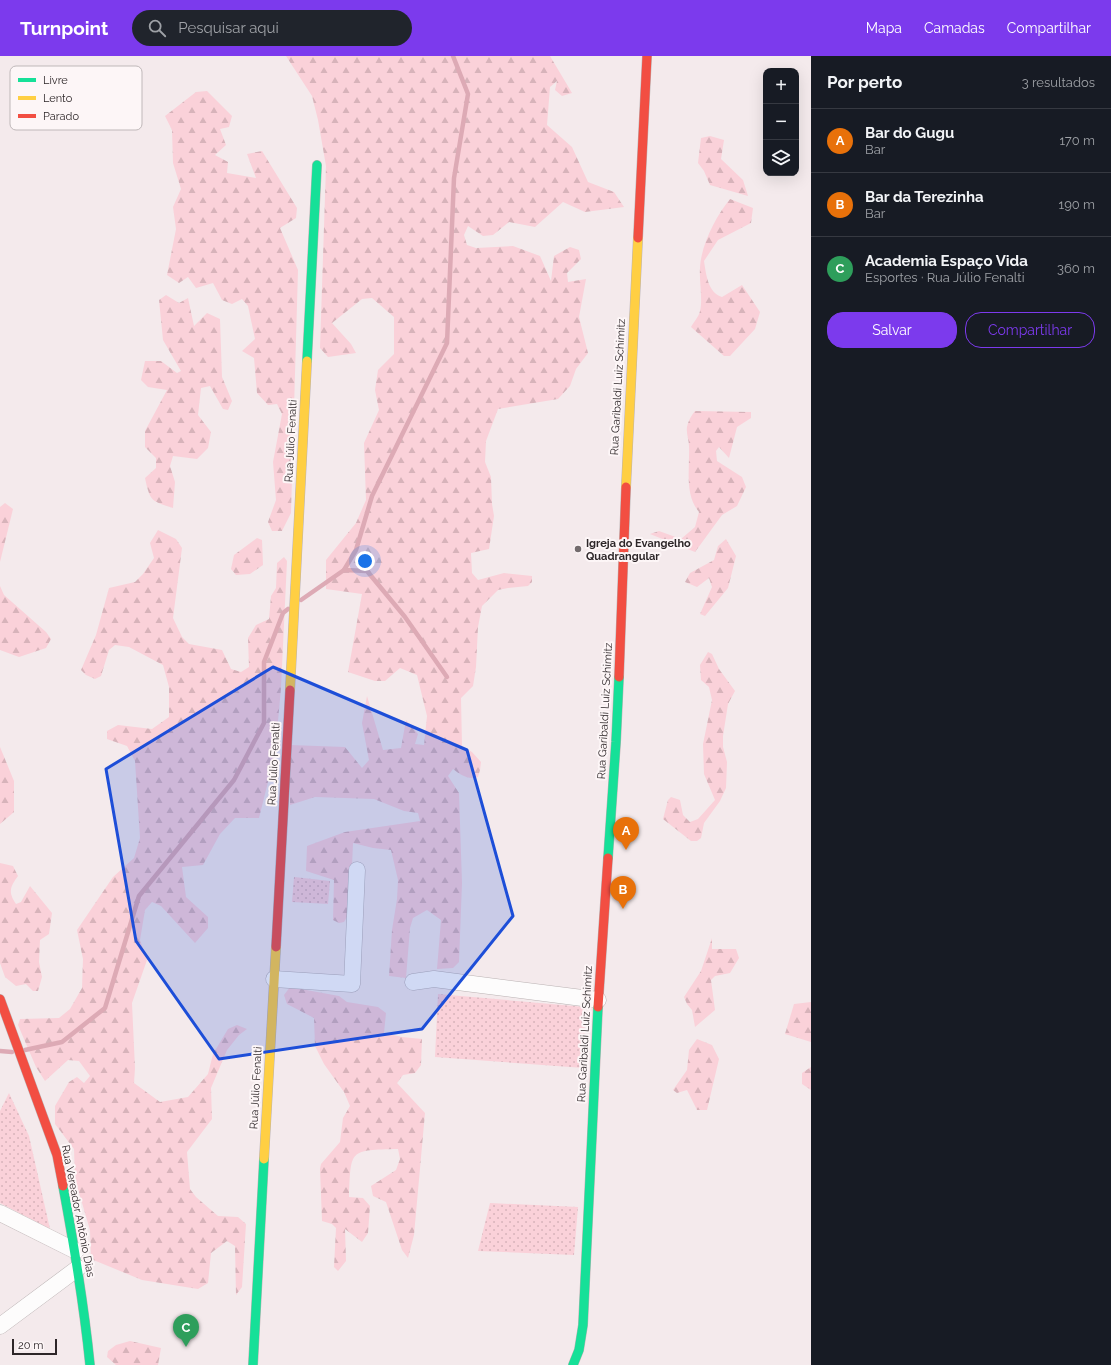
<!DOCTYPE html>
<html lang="pt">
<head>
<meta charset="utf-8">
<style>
  :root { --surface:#171b24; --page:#20242c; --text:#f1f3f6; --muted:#9ea1a6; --line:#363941; --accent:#7c3aed }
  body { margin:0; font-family:Raleway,sans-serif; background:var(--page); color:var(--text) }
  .controls { position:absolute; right:12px; top:12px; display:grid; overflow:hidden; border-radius:8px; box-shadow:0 4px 16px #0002 }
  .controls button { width:36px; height:36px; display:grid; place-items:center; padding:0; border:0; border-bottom:1px solid var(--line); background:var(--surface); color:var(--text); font:20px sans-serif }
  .scale { position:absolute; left:12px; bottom:10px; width:45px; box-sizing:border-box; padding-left:4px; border:2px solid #2d2628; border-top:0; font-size:11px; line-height:14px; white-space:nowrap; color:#2d2628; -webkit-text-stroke:3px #fdf6f7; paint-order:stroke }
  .you { position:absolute; left:365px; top:505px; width:14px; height:14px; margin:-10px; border:3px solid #fff; border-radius:50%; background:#1a73e8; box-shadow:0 0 0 6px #1a73e833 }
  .badge { display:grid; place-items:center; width:26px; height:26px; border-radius:50%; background:var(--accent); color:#fff; font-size:13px; font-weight:700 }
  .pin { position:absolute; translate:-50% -33px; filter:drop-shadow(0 1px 2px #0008) }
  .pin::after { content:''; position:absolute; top:21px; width:14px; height:12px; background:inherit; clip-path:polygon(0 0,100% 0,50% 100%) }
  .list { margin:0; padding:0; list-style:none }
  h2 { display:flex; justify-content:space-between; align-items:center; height:52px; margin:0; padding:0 16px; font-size:17px }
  h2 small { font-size:13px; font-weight:400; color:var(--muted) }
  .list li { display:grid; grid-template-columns:26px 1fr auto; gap:12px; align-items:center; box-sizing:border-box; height:64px; padding:0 16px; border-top:1px solid var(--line) }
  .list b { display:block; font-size:15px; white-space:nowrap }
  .list p { margin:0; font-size:13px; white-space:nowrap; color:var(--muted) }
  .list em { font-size:13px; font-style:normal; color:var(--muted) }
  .actions { display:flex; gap:8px; padding:12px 16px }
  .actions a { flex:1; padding:9px 0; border:1px solid var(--accent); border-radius:16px; text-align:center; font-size:14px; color:var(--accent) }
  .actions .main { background:var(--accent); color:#fff }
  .icon { flex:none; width:22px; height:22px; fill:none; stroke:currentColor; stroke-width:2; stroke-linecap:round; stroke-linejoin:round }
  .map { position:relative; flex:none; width:811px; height:1309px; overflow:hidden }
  header { display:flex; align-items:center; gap:24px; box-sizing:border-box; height:56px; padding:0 20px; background:var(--accent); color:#fff }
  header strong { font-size:19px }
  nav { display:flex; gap:22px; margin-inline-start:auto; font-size:14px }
  .search { width:280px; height:36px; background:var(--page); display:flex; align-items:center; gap:10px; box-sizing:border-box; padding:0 14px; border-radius:22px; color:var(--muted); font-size:15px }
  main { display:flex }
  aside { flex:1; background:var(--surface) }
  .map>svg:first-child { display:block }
</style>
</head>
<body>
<header>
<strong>Turnpoint</strong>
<div class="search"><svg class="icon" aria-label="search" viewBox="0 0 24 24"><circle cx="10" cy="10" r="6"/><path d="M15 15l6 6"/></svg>Pesquisar aqui</div>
<nav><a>Mapa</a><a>Camadas</a><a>Compartilhar</a></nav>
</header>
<main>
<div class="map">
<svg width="811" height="1309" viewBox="0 0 811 1309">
  <defs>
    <pattern id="grass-dots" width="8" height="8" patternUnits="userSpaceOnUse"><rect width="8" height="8" fill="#fad1d9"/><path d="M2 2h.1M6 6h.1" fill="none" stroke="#d7b3ba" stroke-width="1.8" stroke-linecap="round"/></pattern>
    <pattern id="forest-firs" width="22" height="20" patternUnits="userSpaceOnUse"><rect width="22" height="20" fill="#fad1d9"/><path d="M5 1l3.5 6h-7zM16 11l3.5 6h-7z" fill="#d7b3ba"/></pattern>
  </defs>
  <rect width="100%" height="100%" fill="#f4eaec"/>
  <g fill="url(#grass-dots)">
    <polygon points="294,821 330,825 328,848 292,846"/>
    <polygon points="438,938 585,951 584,1012 435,1001"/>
    <polygon points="9,1037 29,1080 50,1173 0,1147 0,1055"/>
    <polygon points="490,1147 578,1151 574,1199 478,1195"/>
  </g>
  <g fill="url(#forest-firs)">
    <path d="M 286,0 L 550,0 L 572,37 L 562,40 L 555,34 L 557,25 L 550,31 L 547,69 L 572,91 L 588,126 L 614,136 L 624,151 L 585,156 L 563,146 L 535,171 L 509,166 L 493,179 L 483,180 L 468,170 L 464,179 L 467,189 L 476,192 L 513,190 L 540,200 L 551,225 L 554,200 L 570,191 L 579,194 L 581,203 L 567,217 L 568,226 L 586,223 L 579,261 L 588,297 L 576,313 L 570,330 L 558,343 L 498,353 L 486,385 L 485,406 L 491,421 L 492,448 L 494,460 L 489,493 L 471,497 L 472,517 L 478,524 L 504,517 L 532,520 L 532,526 L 528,530 L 508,532 L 498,534 L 482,550 L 478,571 L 476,611 L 473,630 L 461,642 L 462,690 L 472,696 L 481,706 L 480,714 L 478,721 C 468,724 461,719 453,713 L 448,720 L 459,737 L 462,827 L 459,906 L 453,912 L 437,913 L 441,864 L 427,854 L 413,862 L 410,872 L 406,922 L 389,920 L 392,874 L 397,843 L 398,824 L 391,794 L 373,792 L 353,787 L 350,856 L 344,866 L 339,867 L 333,864 L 334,824 L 306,815 L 307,790 L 345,776 L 420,765 L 418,757 L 404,755 L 374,743 L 315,741 L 290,749 L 290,689 L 345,691 L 362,712 L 369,704 L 362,667 L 367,640 L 383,694 L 401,692 L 406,664 L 418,678 L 415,688 L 424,689 L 427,660 L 417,619 L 400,612 L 385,625 L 375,625 L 348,616 L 362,538 L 326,533 L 326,504 L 356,467 L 366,444 L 364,387 L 379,354 L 375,334 L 378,314 L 394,298 L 394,261 L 372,242 L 362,243 L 332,267 L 351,288 L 356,297 L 328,301 L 320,292 L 326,110 L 318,64 L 312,40 Z"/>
    <polygon points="207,35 232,60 229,71 220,73 226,89 215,99 228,106 227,117 256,122 247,98 262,95 297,152 296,162 280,172 298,214 291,457 282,475 272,475 268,466 276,444 273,406 282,358 277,348 268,349 257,337 254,302 242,295 255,283 248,250 242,243 232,248 222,244 213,227 196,232 188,221 179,227 167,219 176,173 173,151 181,133 173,107 172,74 165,60 196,36"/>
    <polygon points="710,80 724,84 721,103 743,124 748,140 710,129 704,115 698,107 701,82"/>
    <path d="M 730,143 L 753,152 L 751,167 L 718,184 L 704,205 C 706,218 708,237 722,241 L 742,229 L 760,256 L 755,273 L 730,300 L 724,300 L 691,271 C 694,266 699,260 700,255 C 703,243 699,225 700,212 C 701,189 716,160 730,143 Z"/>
    <path d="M 166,239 L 179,247 L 188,242 L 194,270 L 207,257 L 220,263 L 222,321 L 232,345 L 228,354 L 223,353 L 210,330 L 201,332 L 198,359 L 211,376 L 208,392 L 197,403 L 173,400 L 170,410 L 175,426 L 173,452 C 152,445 150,446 145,422 L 156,412 L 156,402 L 145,391 L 145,375 L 167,334 L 148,331 L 141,324 L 145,305 L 161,305 L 177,317 L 181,315 L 163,284 L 159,244 Z"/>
    <path d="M 695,355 L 751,356 L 751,362 L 737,371 L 729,402 L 719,391 L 716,395 L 717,405 L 742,421 L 746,431 L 737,450 L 722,459 L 695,496 L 650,478 L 659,475 L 681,483 L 695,471 L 699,456 C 684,438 690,412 689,390 C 689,384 686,377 687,371 C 688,365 691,360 695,355 Z"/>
    <polygon points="5,447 13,453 0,506 0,451"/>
    <polygon points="158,474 176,483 182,492 173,562 182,581 189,588 222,594 231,613 241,616 249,611 248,582 256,569 269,563 271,540 276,532 277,507 284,501 287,505 281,632 275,698 259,762 235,762 220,778 203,809 182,811 186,841 208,861 208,872 195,887 161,850 152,846 145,854 140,884 147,904 132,947 135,1012 134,1027 160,1046 188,1041 208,1018 213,998 228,973 237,969 247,973 239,979 227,994 211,1032 212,1063 187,1096 190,1133 196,1141 218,1160 238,1161 246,1168 242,1231 236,1239 235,1190 227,1185 211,1197 208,1227 198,1233 142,1224 91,1203 90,1174 75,1123 74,1093 55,1068 55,1050 69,1026 77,1021 84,1027 90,1020 79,1005 68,1004 45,1025 36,1011 18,969 20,963 59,962 70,953 82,932 83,903 77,874 113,821 134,802 140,782 135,705 127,690 107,683 107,675 118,669 152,673 169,661 169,631 163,609 129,591 115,589 109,594 101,620 95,623 86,619 81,614 96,579 109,532 135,526 143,518 154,502 150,487"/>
    <polygon points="257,482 262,484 263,509 250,518 236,519 231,513 234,499"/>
    <polygon points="726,483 736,500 728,532 705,560 700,558 712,531 709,522 697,531 685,526 690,517 714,504 718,490"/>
    <polygon points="0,530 4,539 46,576 51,583 46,592 19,601 0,594"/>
    <polygon points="708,596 712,598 719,613 735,635 728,648 723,680 723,691 727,706 726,732 720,745 704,767 701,782 697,785 691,785 663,763 668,744 671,741 680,744 683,759 690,766 698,763 715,744 704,718 703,688 712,644 709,631 701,624 700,609"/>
    <polygon points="0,691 14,725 14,756 0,768"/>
    <path d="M 0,807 L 13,810 L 18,820 C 10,831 8,836 16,848 L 21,846 L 30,830 L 52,857 L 49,878 L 40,884 L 39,906 L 42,921 L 38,935 L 33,935 L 26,928 L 16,930 L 5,921 L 0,907 Z"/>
    <polygon points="712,882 712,893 736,893 739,902 730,917 715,920 711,924 715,954 695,971 692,954 687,948 684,941 701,915"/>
    <path d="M 290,931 L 339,940 L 347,946 L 378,951 L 386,957 L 384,977 L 402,981 L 422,983 L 421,1009 L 415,1017 L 403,1019 L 397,1027 L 425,1057 L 414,1179 L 408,1202 L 402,1194 L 386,1146 L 373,1140 L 371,1130 L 396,1114 L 400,1103 L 398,1093 C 349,1094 351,1093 349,1141 L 363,1142 L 370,1150 L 368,1177 L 362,1186 L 345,1173 L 346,1205 L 338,1215 L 334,1211 L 336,1172 L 332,1168 L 322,1165 L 320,1113 L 321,1108 L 340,1086 L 343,1062 L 350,1050 L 344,1036 L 324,1008 L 315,990 L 314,962 L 287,948 L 284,939 Z"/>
    <polygon points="811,946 811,986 785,978 794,948"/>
    <polygon points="697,983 712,989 719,1003 707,1054 697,1054 687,1034 677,1037 673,1034 687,1014 689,994"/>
    <polygon points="811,1011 811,1034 802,1028 802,1017"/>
    <polygon points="130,1285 161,1292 158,1309 116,1309 107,1301 108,1295 116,1289"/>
  </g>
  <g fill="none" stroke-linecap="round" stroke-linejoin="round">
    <g stroke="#ddaab5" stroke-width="4.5">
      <polyline points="344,514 356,494 372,440 447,287 454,122 468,38 453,0"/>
      <polyline points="301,544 344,514 367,515 405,561 447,621"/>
      <polyline points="25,994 62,986 105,952 139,840 234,724 264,667 264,606 283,557 288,553"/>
      <polyline points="0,995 12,996"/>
    </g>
    <g stroke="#bab2b3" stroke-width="17">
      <g id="street">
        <polyline points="274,923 352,928 357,814"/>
        <polyline points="413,926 434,923 598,944"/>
        <polyline points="0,1157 76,1195"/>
        <polyline points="0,1270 78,1212"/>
      </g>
    </g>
    <g stroke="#bab2b3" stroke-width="10">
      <g id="fast">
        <polyline points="307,305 317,109"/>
        <polyline points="608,802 616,686 619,621"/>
        <path d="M 63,1130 C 74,1189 84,1249 90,1309"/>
        <polyline points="253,1309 264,1103"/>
        <polyline points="573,1309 579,1294 583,1269 598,951"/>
      </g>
    </g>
    <g stroke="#bab2b3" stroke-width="10">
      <g id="slow">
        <polyline points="626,431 638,182"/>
        <polyline points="290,634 307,305"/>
        <polyline points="264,1103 276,891"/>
      </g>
    </g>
    <g stroke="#bab2b3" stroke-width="10">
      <g id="jam">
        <polyline points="638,182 647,0"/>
        <polyline points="619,621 626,431"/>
        <polyline points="276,891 290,634"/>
        <polyline points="0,943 57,1099 63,1130"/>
        <polyline points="598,951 608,802"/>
      </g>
    </g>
    <use href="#street" stroke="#fdfcfc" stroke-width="16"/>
    <use href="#fast" stroke="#16e098" stroke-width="9"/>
    <use href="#slow" stroke="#ffcf43" stroke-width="9"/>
    <use href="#jam" stroke="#f24e42" stroke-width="9"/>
  </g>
  <path fill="#1d4ed8" fill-opacity="0.2" stroke="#1d4ed8" stroke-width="3" stroke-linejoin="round" d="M 273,611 L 467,694 L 513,860 L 422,973 L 219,1003 L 136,885 L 106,713 Z"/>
  <circle fill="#736b6d" stroke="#fdf6f7" stroke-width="1.5" cx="578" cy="493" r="4"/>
  <g text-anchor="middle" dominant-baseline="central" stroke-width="4" stroke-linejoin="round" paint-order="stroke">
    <g font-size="11" fill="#2d2628" stroke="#fdf6f7">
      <text transform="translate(618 331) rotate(-87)">Rua Garibaldi Luiz Schimitz</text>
      <text transform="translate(291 385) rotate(-87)">Rua Júlio Fenalti</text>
      <text transform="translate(605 655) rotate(-87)">Rua Garibaldi Luiz Schimitz</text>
      <text transform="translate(274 708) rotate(-87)">Rua Júlio Fenalti</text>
      <text transform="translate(585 978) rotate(-87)">Rua Garibaldi Luiz Schimitz</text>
      <text transform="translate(256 1032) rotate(-87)">Rua Júlio Fenalti</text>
      <text transform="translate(78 1155) rotate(79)">Rua Vereador Antônio Dias</text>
    </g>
    <g font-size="11" font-weight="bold" fill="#2d2628" stroke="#fdf6f7" text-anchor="start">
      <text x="586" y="487">Igreja do Evangelho<tspan x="586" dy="13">Quadrangular</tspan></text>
    </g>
  </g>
  <rect x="10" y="10" width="132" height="64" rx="6" fill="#fdf6f7" stroke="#bfb8b9" stroke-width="1"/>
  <rect x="18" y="22" width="18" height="4" fill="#16e098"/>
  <rect x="18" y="40" width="18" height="4" fill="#ffcf43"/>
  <rect x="18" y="58" width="18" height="4" fill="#f24e42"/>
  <g font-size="11" fill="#2d2628">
    <text x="43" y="28">Livre</text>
    <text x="43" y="46">Lento</text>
    <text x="43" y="64">Parado</text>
  </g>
</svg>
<div class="controls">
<button>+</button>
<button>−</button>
<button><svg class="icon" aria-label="layers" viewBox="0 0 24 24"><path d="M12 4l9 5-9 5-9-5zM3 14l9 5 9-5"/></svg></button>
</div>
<div class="scale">20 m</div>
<div class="you"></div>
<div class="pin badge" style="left:626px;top:794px;background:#e8710a">A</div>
<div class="pin badge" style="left:623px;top:853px;background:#e8710a">B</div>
<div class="pin badge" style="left:186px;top:1291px;background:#2e9e5b">C</div>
</div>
<aside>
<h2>Por perto<small>3 resultados</small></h2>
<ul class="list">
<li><span class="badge" style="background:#e8710a">A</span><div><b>Bar do Gugu</b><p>Bar</p></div><em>170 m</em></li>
<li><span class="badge" style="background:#e8710a">B</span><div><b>Bar da Terezinha</b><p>Bar</p></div><em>190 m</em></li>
<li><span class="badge" style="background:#2e9e5b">C</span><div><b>Academia Espaço Vida</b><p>Esportes · Rua Júlio Fenalti</p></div><em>360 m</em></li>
</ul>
<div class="actions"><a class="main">Salvar</a><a>Compartilhar</a></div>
</aside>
</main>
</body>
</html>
